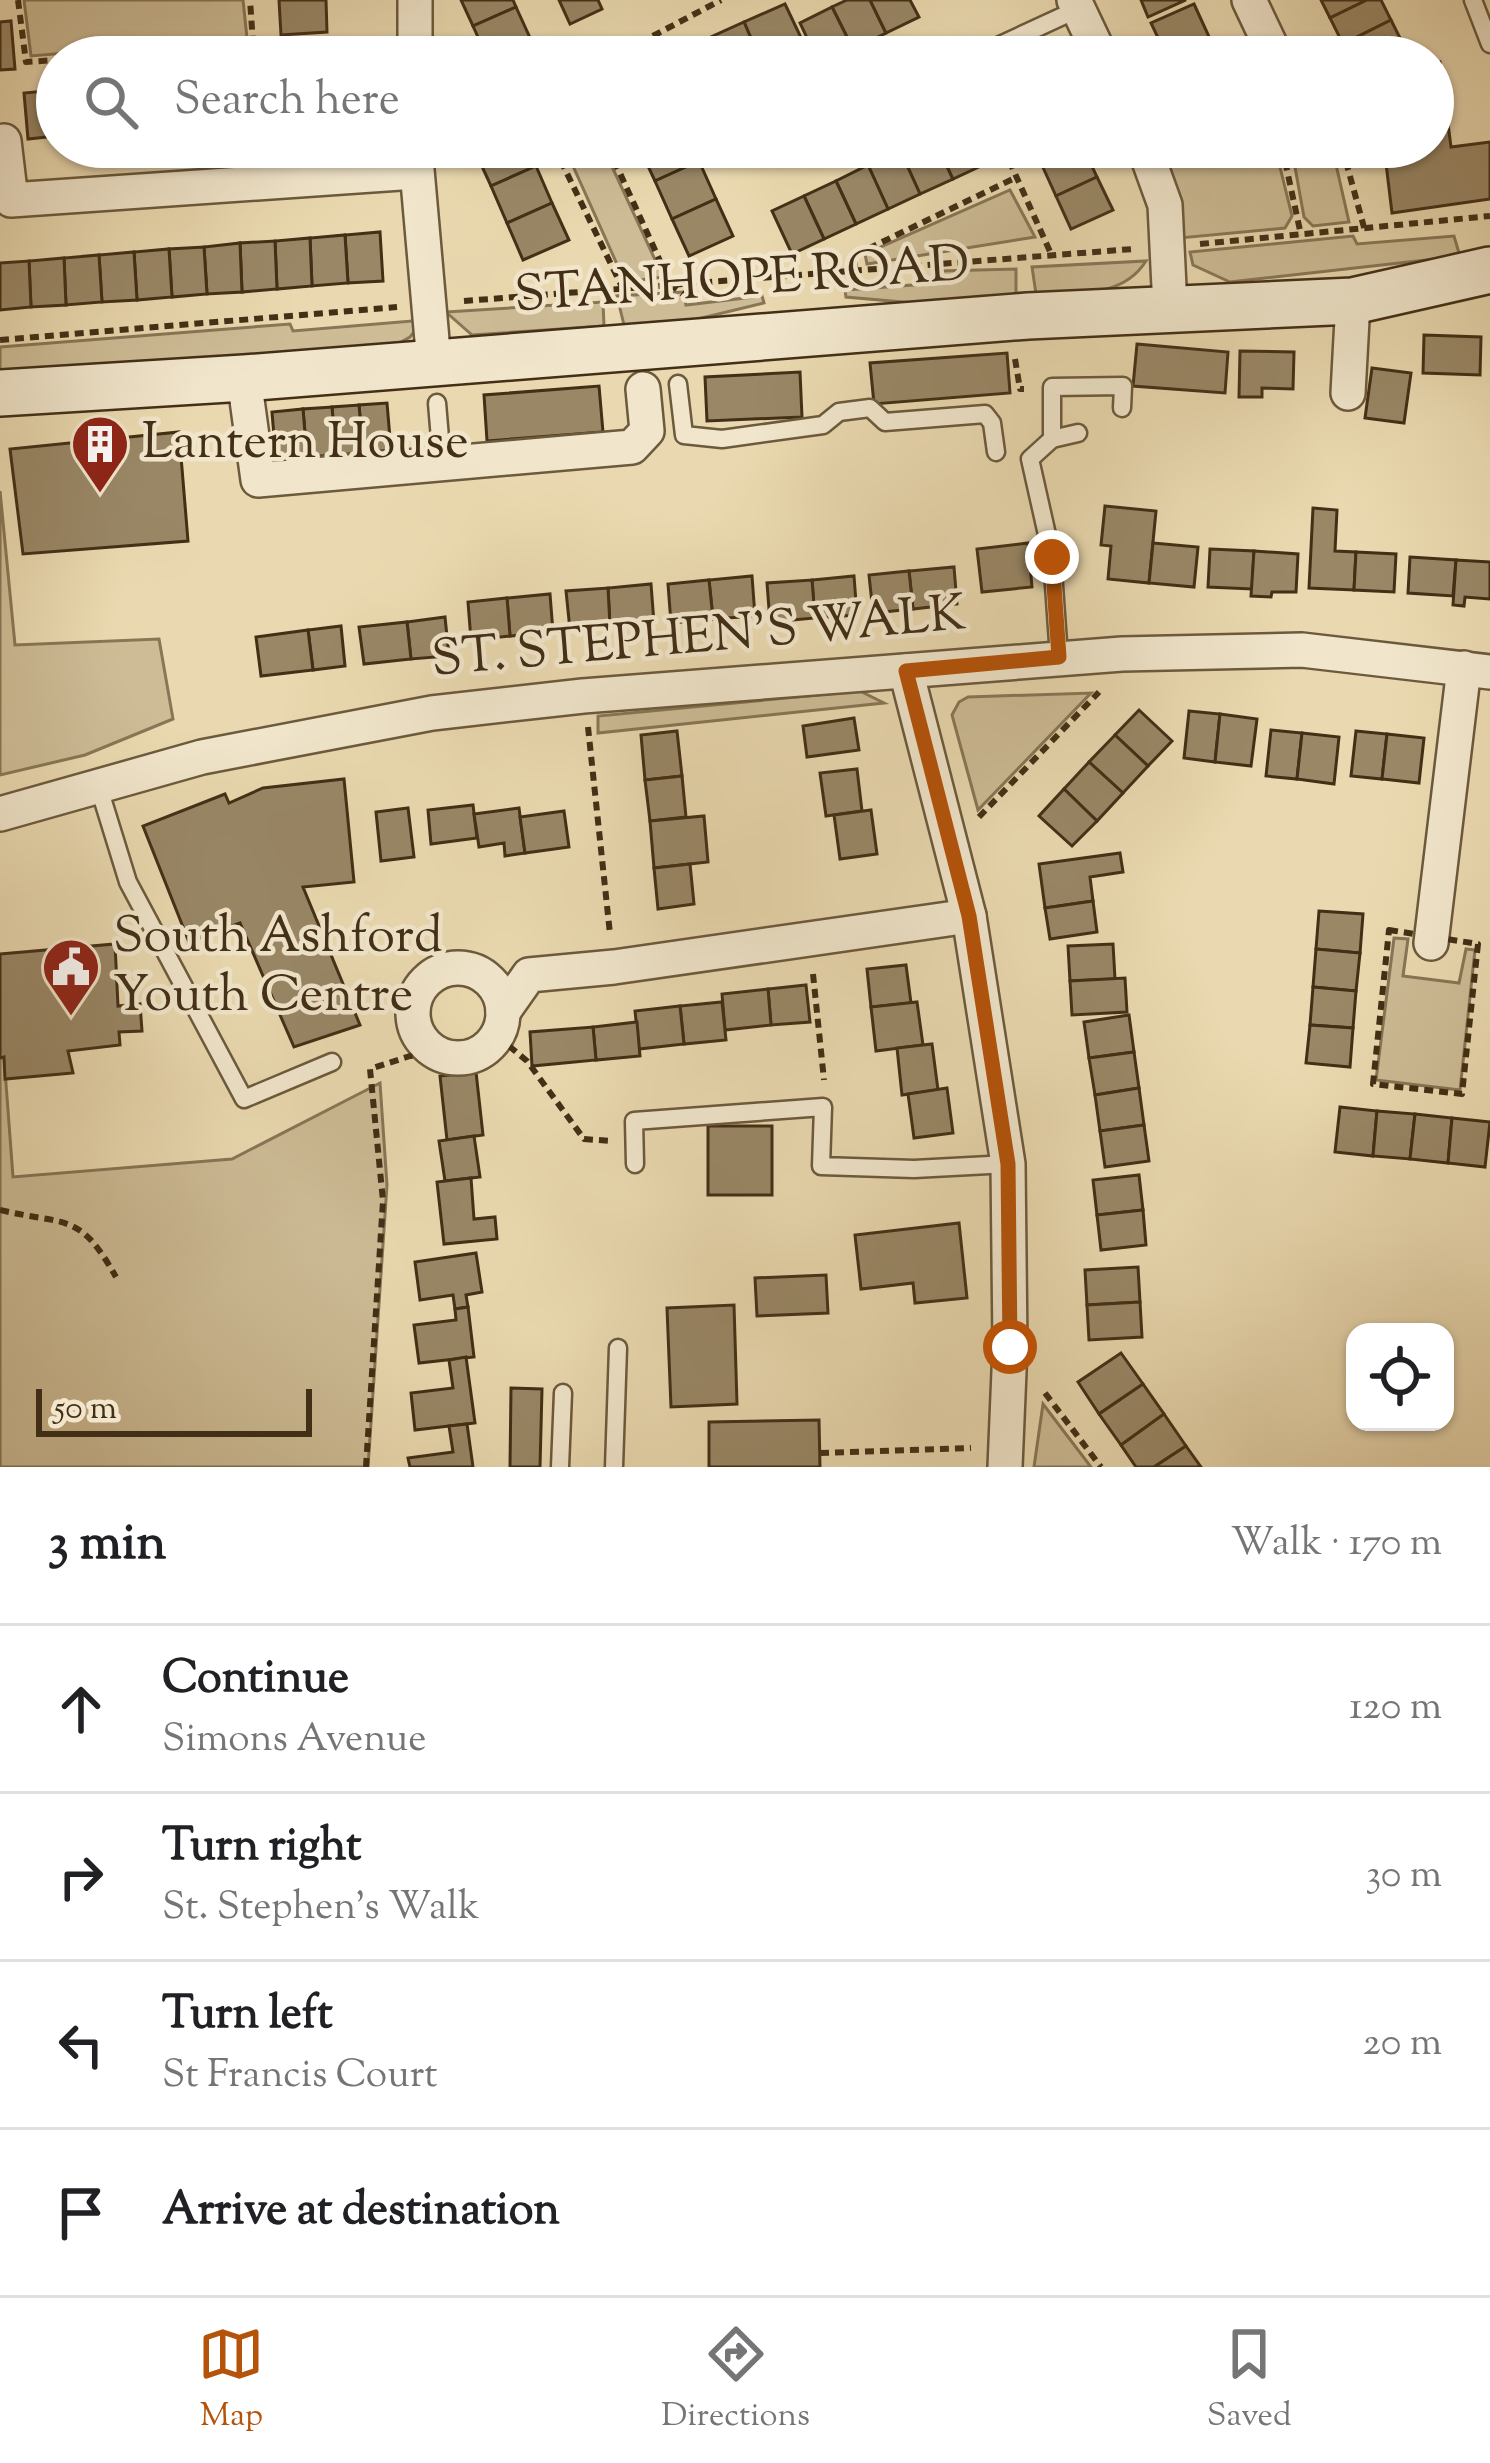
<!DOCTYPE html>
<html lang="en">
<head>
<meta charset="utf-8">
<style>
  :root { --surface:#fff; --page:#f2f2f2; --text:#202124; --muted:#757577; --line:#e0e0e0; --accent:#b45309 }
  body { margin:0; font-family:"Sorts Mill Goudy",serif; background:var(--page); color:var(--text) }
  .controls { position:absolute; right:36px; bottom:36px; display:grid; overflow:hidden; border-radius:24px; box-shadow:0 3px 9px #0004 }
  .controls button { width:108px; height:108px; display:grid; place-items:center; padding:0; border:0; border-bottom:3px solid var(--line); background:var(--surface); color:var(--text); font:60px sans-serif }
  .scale { position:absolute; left:36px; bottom:30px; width:276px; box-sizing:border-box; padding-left:12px; border:6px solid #422f16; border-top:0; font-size:33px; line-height:42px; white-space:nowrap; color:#422f16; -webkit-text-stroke:9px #f1e6cc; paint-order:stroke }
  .stop { position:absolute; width:36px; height:36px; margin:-27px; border:9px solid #b45309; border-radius:50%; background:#fff }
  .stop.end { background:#b45309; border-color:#fff; box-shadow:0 3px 12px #0008 }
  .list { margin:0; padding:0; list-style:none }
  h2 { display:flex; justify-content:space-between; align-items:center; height:156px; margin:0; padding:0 48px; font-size:51px }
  h2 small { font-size:39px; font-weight:400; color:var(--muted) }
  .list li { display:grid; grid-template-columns:78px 1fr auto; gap:36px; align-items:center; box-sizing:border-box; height:168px; padding:0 48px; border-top:3px solid var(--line) }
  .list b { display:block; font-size:45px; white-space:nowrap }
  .list p { margin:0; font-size:39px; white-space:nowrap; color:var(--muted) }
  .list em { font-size:39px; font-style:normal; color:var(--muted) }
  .icon { flex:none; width:66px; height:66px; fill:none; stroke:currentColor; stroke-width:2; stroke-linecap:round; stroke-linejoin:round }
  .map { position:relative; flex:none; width:1490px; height:1467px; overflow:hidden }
  .search { position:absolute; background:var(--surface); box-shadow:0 3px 9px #0004; left:36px; right:36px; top:36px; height:132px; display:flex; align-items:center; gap:30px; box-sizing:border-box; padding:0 42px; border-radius:66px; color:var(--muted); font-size:45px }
  .sheet { height:828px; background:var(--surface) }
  nav { display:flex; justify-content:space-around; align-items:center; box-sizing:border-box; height:168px; border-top:3px solid var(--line); background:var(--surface); font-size:33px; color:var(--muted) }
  nav a { display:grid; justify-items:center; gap:6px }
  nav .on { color:var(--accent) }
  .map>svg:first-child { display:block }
</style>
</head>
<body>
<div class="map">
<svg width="1490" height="1467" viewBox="0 0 1490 1467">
  <rect width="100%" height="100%" fill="#ead9b0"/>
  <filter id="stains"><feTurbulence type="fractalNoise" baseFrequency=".00167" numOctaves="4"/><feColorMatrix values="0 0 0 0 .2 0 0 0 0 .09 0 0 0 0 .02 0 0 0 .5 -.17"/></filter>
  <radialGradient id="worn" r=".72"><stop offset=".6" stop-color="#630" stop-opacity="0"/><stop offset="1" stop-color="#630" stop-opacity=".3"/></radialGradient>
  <g fill="#cdbc96" stroke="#887656" stroke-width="3">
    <polygon points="24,0 243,0 247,38 31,56"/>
    <polygon points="574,147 603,147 663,277 625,282 569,157"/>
    <polygon points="1210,147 1275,147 1292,216 1285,228 1180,238 1162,155 1172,149 1177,163"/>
    <polygon points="1316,147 1332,147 1349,222 1313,226 1304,217 1293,156"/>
    <polygon points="1010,190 1035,237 867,264 865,254"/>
    <polygon points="1353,236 1357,244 1454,236 1459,253 1435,259 1230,282 1193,265 1190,252"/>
    <path d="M 1146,261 C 1122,299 1076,292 1036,294 L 1032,267 Z"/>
    <polygon points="1016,269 1016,296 937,305 846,297 845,290 940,283 940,271"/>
    <polygon points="683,292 686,305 762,296 764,303 677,324 624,325 617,296"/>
    <polygon points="603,302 604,326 472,335 446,312"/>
    <polygon points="424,320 410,337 394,346 0,371 0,347 290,324 293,331"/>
    <polygon points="0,491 15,645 159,639 173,719 85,755 0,775"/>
    <polygon points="860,691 884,703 598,733 598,716"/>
    <polygon points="1091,693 978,810 952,715 959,702 968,697"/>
    <polygon points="1394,938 1408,939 1403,976 1459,983 1466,949 1475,950 1460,1090 1376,1080"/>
    <polygon points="4,1057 13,1177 232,1159 380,1083 387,1185 368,1467 0,1467 0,1058"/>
    <polygon points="1043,1404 1091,1467 1034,1467"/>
  </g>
  <g fill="#998766" stroke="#422f16" stroke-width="3">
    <polygon points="279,0 326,0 327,32 281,35"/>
    <polygon points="461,0 513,0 516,7 473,26"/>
    <polygon points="559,0 598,0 602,9 570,24"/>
    <polygon points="847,0 870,0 886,33 853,49 832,7"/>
    <polygon points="870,0 910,0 919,17 886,33"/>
    <polygon points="1141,0 1186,0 1148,17"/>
    <polygon points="1321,0 1367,0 1330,18"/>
    <polygon points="1367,0 1381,0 1391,20 1343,44 1330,18"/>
    <polygon points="785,4 805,46 781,57 759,57 744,22"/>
    <polygon points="1194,4 1211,41 1177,57 1167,57 1151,23"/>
    <polygon points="516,7 531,40 487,57 473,26"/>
    <polygon points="832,7 853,49 836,57 816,57 800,23"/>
    <polygon points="1391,20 1404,46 1382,57 1349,57 1343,44"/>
    <polygon points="11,21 15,69 0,70 0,22"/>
    <polygon points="744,22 759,57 709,57 702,41"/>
    <polygon points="531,40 539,57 495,57"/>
    <polygon points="1211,41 1219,57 1177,57"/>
    <polygon points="1440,62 1451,147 1490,142 1490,199 1392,213 1384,147 1433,147 1433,63"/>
    <polygon points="57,90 57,136 28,139 24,93"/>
    <polygon points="479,147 527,147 536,166 491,186 474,149"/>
    <polygon points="639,147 692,147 699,161 655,181"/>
    <polygon points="907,147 938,147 953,179 920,194 900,150"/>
    <polygon points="938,147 977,147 985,164 953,179"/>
    <polygon points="1033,147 1077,147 1041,163"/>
    <polygon points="1077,147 1083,147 1097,177 1056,196 1041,163"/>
    <polygon points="900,150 920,194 888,209 868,165"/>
    <polygon points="699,161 716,199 672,219 655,181"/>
    <polygon points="868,165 888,209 856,224 836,181"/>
    <polygon points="536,166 552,203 507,223 491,186"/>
    <polygon points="1097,177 1113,210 1071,229 1056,196"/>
    <polygon points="836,181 856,224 824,239 804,196"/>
    <polygon points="804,196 824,239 792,254 772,211"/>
    <polygon points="716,199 733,236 689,256 672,219"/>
    <polygon points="552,203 569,240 523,260 507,223"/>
    <polygon points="380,232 383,281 348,283 345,235"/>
    <polygon points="345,235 348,283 312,286 310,238"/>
    <polygon points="310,238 312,286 277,289 275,241"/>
    <polygon points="275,241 277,289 242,292 240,243"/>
    <polygon points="240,243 242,292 207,294 204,247"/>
    <polygon points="204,247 207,294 172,297 169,249"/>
    <polygon points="169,249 172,297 137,300 134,252"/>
    <polygon points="134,252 137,300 102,302 99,255"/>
    <polygon points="99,255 102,302 66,305 64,258"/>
    <polygon points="64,258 66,305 31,307 29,261"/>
    <polygon points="29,261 31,307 0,310 0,263"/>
    <polygon points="1424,335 1481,337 1480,375 1423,373"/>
    <polygon points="1137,344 1228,352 1225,393 1133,386"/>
    <polygon points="1240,351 1294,352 1293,389 1262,388 1262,397 1239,397"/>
    <polygon points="1007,353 1010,393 874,404 870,363"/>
    <polygon points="1372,368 1411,373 1404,423 1365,418"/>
    <polygon points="800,372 802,417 707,421 705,377"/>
    <polygon points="599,386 603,432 487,441 484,395"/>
    <polygon points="387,403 391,450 363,453 359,405"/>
    <polygon points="359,405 363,453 336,455 332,407"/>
    <polygon points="332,407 336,455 307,457 303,409"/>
    <polygon points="303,409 307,457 276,460 272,412"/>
    <polygon points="179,432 188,541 23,554 10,449"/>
    <polygon points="1105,506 1156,511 1149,583 1108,579 1111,546 1101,545"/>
    <polygon points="1313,508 1337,510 1335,551 1356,552 1354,590 1309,588"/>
    <polygon points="1028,543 1032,587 982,592 977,549"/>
    <polygon points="1153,543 1198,547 1194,587 1149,583"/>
    <polygon points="1210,549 1254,551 1252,589 1208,587"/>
    <polygon points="1254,551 1298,554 1296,592 1272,592 1271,597 1251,596"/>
    <polygon points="1356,552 1396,554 1394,592 1354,590"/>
    <polygon points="1410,557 1456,560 1453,596 1408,593"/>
    <polygon points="1456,560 1490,562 1490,599 1465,597 1464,606 1453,605"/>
    <polygon points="954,567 957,604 913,609 909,571"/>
    <polygon points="909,571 913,609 873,613 869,575"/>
    <polygon points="752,576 755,616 713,619 709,580"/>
    <polygon points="854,576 857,615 815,618 812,580"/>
    <polygon points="709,580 713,619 671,623 668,584"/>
    <polygon points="812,580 815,618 770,622 767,583"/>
    <polygon points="651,584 654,623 610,626 608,588"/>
    <polygon points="608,588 610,626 570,630 566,591"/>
    <polygon points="550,594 553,632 510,636 507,598"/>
    <polygon points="507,598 510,636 471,640 468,602"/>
    <polygon points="445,617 449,656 411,659 407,622"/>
    <polygon points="407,622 411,659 364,664 359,627"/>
    <polygon points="341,626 345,666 313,670 308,630"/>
    <polygon points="308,630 313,670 261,676 256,637"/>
    <polygon points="1139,710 1172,741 1148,766 1115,735"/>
    <polygon points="1189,711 1220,714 1215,762 1184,758"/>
    <polygon points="1220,714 1257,719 1251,766 1215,762"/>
    <polygon points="854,718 859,750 807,757 803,726"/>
    <polygon points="1271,730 1302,733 1297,779 1266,776"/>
    <polygon points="677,731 682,776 645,780 641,735"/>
    <polygon points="1356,731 1387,734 1382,779 1351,776"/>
    <polygon points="1302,733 1339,737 1334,784 1297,779"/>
    <polygon points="1387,734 1424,738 1419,783 1382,779"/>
    <polygon points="1115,735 1148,766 1123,793 1089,762"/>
    <polygon points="1089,762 1123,793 1097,821 1064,789"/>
    <polygon points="857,769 862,811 826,816 820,773"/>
    <polygon points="682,776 686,817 650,821 645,780"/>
    <polygon points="344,779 354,882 303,887 360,1025 294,1047 240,923 189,942 143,826 225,794 229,803 263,788"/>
    <polygon points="1064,789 1097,821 1072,846 1039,816"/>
    <polygon points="473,805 477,838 431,844 428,810"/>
    <polygon points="408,808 414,857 381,861 376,812"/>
    <polygon points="519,808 525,853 505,856 504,843 479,847 474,814"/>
    <polygon points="871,810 877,854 840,859 834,815"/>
    <polygon points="564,811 569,847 525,853 520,817"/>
    <polygon points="704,816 708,862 654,868 650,821"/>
    <polygon points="1120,853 1123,872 1090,877 1093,901 1045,908 1039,864"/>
    <polygon points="690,864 694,904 658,909 654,868"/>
    <polygon points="1093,901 1097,932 1050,939 1045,908"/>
    <polygon points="1319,911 1363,914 1360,953 1316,949"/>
    <polygon points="115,944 118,1006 140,1004 142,1031 119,1032 120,1045 68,1051 73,1073 5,1079 4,1057 0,1058 0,954"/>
    <polygon points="1113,944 1115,979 1070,981 1068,946"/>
    <polygon points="1316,949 1360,953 1356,991 1313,987"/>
    <polygon points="906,965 911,1003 871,1007 867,969"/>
    <polygon points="1125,978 1127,1012 1072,1015 1070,981"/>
    <polygon points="806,985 810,1022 771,1025 768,989"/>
    <polygon points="1313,987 1356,991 1353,1028 1310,1025"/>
    <polygon points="768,989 771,1025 725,1030 722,994"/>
    <polygon points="722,1002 726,1040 684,1044 680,1006"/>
    <polygon points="917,1002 923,1045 876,1051 871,1007"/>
    <polygon points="680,1006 684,1044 639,1049 635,1011"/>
    <polygon points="1129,1015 1134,1052 1089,1058 1084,1022"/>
    <polygon points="637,1022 640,1056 596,1060 593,1027"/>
    <polygon points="1310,1025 1353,1028 1350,1067 1306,1063"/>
    <polygon points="593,1027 596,1060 532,1066 530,1032"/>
    <polygon points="932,1044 938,1090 902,1095 897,1048"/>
    <polygon points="1134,1052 1139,1088 1095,1095 1089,1058"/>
    <polygon points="476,1072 483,1135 447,1140 440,1076"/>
    <polygon points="947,1088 953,1133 914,1138 908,1094"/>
    <polygon points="1139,1088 1144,1125 1100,1131 1095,1095"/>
    <polygon points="1340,1107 1377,1111 1373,1156 1335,1152"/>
    <polygon points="1377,1111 1415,1114 1410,1159 1373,1156"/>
    <polygon points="1415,1114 1452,1118 1448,1163 1410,1159"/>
    <polygon points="1452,1118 1490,1122 1485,1167 1448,1163"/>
    <polygon points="1144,1125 1149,1161 1105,1167 1100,1131"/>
    <rect x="708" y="1126" width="64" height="69"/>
    <polygon points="474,1136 480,1177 445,1181 439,1141"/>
    <polygon points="1139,1175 1143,1210 1097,1215 1093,1180"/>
    <polygon points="471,1178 474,1219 495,1217 497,1239 444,1244 437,1182"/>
    <polygon points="1143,1210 1146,1245 1101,1250 1097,1215"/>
    <polygon points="959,1223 967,1298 915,1303 913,1283 861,1289 855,1235"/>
    <polygon points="476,1253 482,1292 466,1295 468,1307 455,1309 453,1295 420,1300 415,1262"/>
    <polygon points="1138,1267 1140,1302 1087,1305 1085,1270"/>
    <polygon points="826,1275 828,1313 757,1316 755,1278"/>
    <polygon points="1140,1302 1142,1337 1089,1340 1087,1305"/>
    <polygon points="734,1305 737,1404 671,1407 667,1308"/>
    <polygon points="468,1307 474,1357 419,1363 414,1325 456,1320 455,1309"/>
    <polygon points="1121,1353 1143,1384 1099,1414 1078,1382"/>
    <polygon points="466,1357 475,1423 415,1430 411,1393 453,1388 449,1360"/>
    <polygon points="1143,1384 1164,1414 1121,1445 1099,1414"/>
    <polygon points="511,1388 542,1389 540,1467 510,1467"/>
    <polygon points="1164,1414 1186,1446 1154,1467 1136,1467 1121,1445"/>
    <polygon points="819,1420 820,1467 709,1467 709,1422"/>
    <polygon points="467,1424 473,1467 410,1467 408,1458 453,1452 449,1426"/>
    <polygon points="1186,1446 1201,1467 1154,1467"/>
  </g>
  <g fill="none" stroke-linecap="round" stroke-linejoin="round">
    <g stroke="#6c5a3c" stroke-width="21">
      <g id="lane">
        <polyline points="1473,0 1490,44"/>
        <polyline points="974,57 1078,9"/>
        <polyline points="763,154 778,147"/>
        <polyline points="678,384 684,435 722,439 823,425 839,412 870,408 885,422 985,414 992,423 996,452"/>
        <polyline points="437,403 442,462"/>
        <polyline points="1052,439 1052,387 1123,386 1122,408"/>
        <polyline points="1059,657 1052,557 1030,459 1052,439 1078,433"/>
        <polyline points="99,788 128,882 244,1099 332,1062"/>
        <polyline points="635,1164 634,1121 823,1107 821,1166 914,1169 1008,1164"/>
        <polyline points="560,1467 563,1393"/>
        <polyline points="614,1467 618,1348"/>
      </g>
    </g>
    <g stroke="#6c5a3c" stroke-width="38">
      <g id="street">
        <polyline points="415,0 415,57"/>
        <polyline points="1074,0 1101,57"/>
        <polyline points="1249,0 1276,57"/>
        <polyline points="4,141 11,200 415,172"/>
        <polyline points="415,147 434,363"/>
        <polyline points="1144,147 1165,205 1170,308"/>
        <polyline points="244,378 258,480 632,447 647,431 643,389"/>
        <polyline points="1348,393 1353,301"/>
        <polyline points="906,671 969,916 1008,1164 1010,1347 1005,1467"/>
        <polyline points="0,814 202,757 432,713 583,696 1122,654 1302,650 1490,672"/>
        <polyline points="1431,943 1464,668"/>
        <circle cx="458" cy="1013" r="45"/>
        <polyline points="503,1012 529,975 614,967 969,916"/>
      </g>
    </g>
    <g stroke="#422f16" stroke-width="50">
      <polyline id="secondary" points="0,393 244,378 1028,316 1353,301 1490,270"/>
    </g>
    <g stroke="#422f16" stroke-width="6" stroke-dasharray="9 6" stroke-linecap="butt">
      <polyline points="18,0 26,62 57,60"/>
      <polyline points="87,57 253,43 250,0"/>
      <polyline points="613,57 721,0"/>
      <polyline points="566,147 560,159 623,289"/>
      <polyline points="608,147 671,285 691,300"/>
      <polyline points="1003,147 1052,256"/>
      <polyline points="1282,147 1301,235"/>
      <polyline points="1342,147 1365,231"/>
      <polyline points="1200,244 1490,216"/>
      <polyline points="855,270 855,255 1017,177"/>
      <polyline points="464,301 1133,249"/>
      <polyline points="0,340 397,307"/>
      <polyline points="1015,359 1020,389 1024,389"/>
      <polyline points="588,727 610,934"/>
      <polyline points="979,817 1099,692"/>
      <polygon points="1389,930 1478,944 1462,1094 1373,1084"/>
      <polyline points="813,974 824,1080"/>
      <polyline points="509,1046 527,1061 584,1139 612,1141"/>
      <path d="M 0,1210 C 67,1226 79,1211 116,1277"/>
      <polyline points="1045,1393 1101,1467"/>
      <polyline points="820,1453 971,1448"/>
      <polyline points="366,1467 383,1201 370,1069 410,1056 443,1057"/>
    </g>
    <use href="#lane" stroke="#f1e6cc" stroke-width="16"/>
    <use href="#street" stroke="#f1e6cc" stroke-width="33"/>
    <use href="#secondary" stroke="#f1e6cc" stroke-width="45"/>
  </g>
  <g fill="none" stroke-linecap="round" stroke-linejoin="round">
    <polyline stroke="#b45309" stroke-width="15" points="1010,1347 1008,1164 969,916 906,671 1059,657 1052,557"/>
  </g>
  <defs>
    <g id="building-pin" transform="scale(3)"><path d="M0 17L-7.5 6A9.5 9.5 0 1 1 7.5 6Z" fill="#8f2418" stroke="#f1e6cc"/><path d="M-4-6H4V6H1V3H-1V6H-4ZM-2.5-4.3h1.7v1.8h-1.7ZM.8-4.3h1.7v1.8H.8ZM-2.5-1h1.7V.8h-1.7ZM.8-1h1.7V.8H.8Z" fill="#fff"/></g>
    <g id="civic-pin" transform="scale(3)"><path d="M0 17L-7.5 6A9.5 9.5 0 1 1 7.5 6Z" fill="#8f2418" stroke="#f1e6cc"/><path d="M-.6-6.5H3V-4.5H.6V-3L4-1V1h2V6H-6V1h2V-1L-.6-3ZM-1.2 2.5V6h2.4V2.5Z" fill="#fff"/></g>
  </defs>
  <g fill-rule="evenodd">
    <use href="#building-pin" x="100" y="444"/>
    <use href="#civic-pin" x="71" y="967"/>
  </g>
  <g text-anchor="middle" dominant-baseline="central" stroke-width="9" stroke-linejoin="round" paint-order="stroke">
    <g font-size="51" fill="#422f16" stroke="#f1e6cc">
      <text transform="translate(742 282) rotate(-4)">STANHOPE ROAD</text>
      <text transform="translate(699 639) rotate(-5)">ST. STEPHEN'S WALK</text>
    </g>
    <g font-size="51" fill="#422f16" stroke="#f1e6cc" text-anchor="start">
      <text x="142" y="444">Lantern House</text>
      <text x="113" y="938">South Ashford<tspan x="113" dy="59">Youth Centre</tspan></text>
    </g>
  </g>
  <rect width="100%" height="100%" filter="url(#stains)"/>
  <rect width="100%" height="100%" fill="url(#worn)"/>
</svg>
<div class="controls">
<button><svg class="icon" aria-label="locate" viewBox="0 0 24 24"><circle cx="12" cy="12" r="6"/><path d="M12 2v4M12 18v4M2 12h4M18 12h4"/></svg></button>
</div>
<div class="scale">50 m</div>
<div class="stop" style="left:1010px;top:1347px"></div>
<div class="stop end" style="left:1052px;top:557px"></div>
<div class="search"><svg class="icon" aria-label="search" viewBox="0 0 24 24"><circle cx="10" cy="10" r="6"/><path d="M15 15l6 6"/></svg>Search here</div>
</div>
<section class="sheet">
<h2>3 min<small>Walk · 170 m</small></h2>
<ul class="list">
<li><svg class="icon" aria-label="ahead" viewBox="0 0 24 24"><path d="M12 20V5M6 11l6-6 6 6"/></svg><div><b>Continue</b><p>Simons Avenue</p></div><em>120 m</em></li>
<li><svg class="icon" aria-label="right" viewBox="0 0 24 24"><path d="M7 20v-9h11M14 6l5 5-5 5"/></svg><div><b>Turn right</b><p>St. Stephen's Walk</p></div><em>30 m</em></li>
<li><svg class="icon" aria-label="left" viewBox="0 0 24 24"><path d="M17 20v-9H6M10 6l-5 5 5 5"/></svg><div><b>Turn left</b><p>St Francis Court</p></div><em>20 m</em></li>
<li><svg class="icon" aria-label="arrive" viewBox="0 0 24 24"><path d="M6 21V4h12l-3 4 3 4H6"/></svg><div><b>Arrive at destination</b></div></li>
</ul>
</section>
<nav>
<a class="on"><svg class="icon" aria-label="map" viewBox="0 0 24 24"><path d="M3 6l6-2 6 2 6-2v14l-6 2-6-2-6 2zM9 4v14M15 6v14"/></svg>Map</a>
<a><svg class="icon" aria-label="directions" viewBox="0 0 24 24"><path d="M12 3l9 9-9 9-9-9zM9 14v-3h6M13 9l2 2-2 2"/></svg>Directions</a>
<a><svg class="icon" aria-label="saved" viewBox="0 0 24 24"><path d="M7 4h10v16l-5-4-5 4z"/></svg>Saved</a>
</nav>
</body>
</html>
